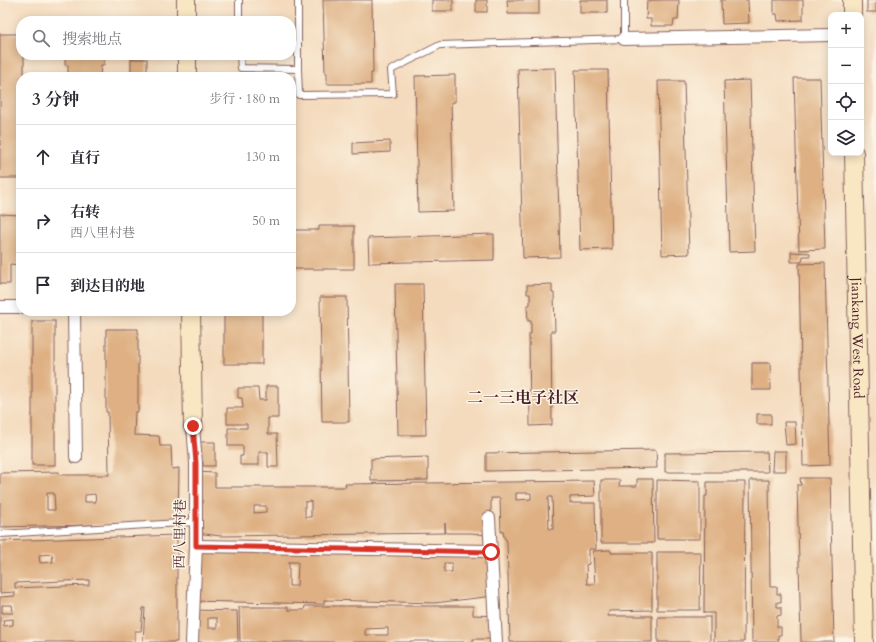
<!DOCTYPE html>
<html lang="zh">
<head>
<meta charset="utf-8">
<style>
  :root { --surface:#fff; --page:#f2f2f3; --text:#2b2b33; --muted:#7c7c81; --line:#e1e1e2 }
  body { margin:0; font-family:Cardo,"Noto Serif SC",serif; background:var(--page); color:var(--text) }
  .controls { position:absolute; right:12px; top:12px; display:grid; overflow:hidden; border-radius:8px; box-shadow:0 2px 10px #0003 }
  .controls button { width:36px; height:36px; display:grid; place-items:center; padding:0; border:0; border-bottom:1px solid var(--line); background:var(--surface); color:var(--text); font:20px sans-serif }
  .stop { position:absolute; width:12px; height:12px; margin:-9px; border:3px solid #d93025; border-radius:50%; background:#fff }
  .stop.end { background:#d93025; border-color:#fff; box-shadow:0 1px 4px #0008 }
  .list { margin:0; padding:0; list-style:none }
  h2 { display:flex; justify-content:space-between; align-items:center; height:52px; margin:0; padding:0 16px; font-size:17px }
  h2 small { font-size:13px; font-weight:400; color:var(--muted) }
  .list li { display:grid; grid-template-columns:26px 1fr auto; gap:12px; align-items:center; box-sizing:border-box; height:64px; padding:0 16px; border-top:1px solid var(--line) }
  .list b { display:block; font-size:15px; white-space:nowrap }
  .list p { margin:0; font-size:13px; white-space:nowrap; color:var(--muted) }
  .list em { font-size:13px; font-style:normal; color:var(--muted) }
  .icon { flex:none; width:22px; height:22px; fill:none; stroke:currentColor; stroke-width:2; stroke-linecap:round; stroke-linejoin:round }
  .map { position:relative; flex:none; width:876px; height:642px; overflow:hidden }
  .search { position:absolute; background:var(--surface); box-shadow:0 2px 10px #0003; left:16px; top:16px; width:280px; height:44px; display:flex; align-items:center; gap:10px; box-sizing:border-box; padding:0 14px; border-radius:16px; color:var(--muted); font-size:15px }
  .panel { position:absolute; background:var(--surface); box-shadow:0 2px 10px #0003; left:16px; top:72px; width:280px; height:244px; border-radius:16px }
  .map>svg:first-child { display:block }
</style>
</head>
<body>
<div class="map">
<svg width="876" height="642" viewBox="0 0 876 642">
  <rect width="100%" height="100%" fill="#fcf5e5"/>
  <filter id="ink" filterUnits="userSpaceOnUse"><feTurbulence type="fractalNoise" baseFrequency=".025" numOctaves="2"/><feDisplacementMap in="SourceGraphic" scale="8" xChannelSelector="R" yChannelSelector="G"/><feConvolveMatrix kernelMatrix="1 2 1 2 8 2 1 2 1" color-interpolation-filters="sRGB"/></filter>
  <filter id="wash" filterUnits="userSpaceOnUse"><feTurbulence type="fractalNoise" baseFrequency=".012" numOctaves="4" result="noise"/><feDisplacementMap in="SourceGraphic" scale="16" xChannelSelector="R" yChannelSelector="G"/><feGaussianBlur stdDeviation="0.9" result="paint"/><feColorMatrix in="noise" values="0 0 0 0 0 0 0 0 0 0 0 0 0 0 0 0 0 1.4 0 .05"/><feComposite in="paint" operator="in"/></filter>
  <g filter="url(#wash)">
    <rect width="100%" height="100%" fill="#f4dbbe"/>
    <polygon fill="#f5d3c1" points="870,0 876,0 876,261"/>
    <g id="blocks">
      <g fill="#deb083" fill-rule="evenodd">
        <polygon points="323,0 372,0 373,73 371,73 371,84 327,84 327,73 325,73"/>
        <rect x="432" y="0" width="21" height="11"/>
        <rect x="476" y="0" width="11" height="12"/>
        <polygon points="507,0 539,0 539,14 508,14"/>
        <rect x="580" y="0" width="27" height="13"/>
        <polygon points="651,0 679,0 678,20 674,20 673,26 651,26 651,19 646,19 647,1 651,1"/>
        <polygon points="721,0 748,0 749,23 722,24"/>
        <polygon points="774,0 803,0 803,20 778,21 777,14 774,14"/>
        <rect x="867" y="0" width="9" height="12"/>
        <polygon points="0,34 21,34 21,55 24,55 24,77 21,77 21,178 0,178"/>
        <polygon points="65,55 104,55 104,65 101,65 100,77 68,77 68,65 65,65"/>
        <rect x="131" y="59" width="16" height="18"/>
        <polygon points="555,68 560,257 523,258 518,69"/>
        <polygon points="575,70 608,70 612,249 580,250"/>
        <polygon points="455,75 455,102 451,102 454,211 418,212 415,76"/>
        <polygon points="794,78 820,78 825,249 799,250"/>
        <polygon points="750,80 755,251 729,252 724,81"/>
        <polygon points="658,81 684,81 689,254 662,255"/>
        <polygon points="390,141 390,152 353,154 353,143"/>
        <polygon points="0,214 21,215 21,265 10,264 10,284 0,284"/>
        <polygon points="319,226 354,226 354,269 291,269 291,230 319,230"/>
        <polygon points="494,234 494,260 369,263 368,238"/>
        <polygon points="791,252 810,253 810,256 803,256 802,262 791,262"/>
        <polygon points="825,263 830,465 803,466 799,264"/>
        <polygon points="395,284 423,284 426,435 398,435"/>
        <polygon points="552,284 552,293 554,293 555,331 551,331 552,425 530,426 529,334 531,334 531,321 528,321 527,305 530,305 530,294 527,294 527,285"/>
        <polygon points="320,297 347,297 349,422 322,422"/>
        <rect x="224" y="311" width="38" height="53"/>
        <rect x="32" y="321" width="23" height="144"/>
        <path d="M 106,329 L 138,329 L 138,412 L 135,412 L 134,435 L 159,436 L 160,446 L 171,446 L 172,469 L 179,468 L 178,523 L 0,527 L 0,473 L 59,472 L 59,475 L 109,475 L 108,412 L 106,412 ZM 47,493 L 54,493 L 55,510 L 47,510 ZM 95,494 L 96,502 L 85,502 L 85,495 Z"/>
        <polygon points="752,363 770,363 771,390 752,390"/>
        <polygon points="266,386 278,386 278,418 268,418 268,434 277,434 278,467 268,467 268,452 259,452 259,465 240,465 240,456 243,456 243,446 228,446 228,428 247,428 247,424 227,424 227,408 243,408 242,398 238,398 238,388 258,388 259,400 266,400"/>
        <rect x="757" y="414" width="14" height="10"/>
        <polygon points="784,422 795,422 796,444 786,445"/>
        <polygon points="195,442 215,442 215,466 203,466 203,462 195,462"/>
        <polygon points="656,450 657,468 486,471 486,453"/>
        <polygon points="773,451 786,451 786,471 772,471"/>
        <polygon points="767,452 768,472 665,472 665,453"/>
        <polygon points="428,457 428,480 371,481 371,459"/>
        <path d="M 196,472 L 215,473 L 215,487 L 346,487 L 345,484 L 594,481 L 595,496 L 570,497 L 570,503 L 595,503 L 596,549 L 589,549 L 589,564 L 586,565 L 587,584 L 595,584 L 593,551 L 609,550 L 611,551 L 611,553 L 652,553 L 652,610 L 609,611 L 608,616 L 652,616 L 652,642 L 510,642 L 507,542 L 506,539 L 505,539 L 504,537 L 503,531 L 501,532 L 500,498 L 491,498 L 491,536 L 472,533 L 446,533 L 445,523 L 445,533 L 221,536 L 196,533 ZM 516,493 L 531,493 L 531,499 L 516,500 ZM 548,497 L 552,497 L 553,529 L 549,529 ZM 311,501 L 311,517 L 305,517 L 305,502 ZM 254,506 L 266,506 L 266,512 L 254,513 Z"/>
        <polygon points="800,478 830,478 834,642 801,642 797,485 801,485"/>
        <polygon points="637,479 653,479 654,543 601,543 601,480 620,480 619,486 637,486"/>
        <polygon points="657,480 700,481 700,539 657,539"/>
        <polygon points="750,480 769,480 770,587 777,587 777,594 781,594 781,602 777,602 777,607 781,607 781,615 777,616 777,627 781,627 781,635 778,635 778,642 752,642"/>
        <polygon points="707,482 745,482 744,642 714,642 714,613 704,613 705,496 707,496"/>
        <path d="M 177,535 L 177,642 L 143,642 L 145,608 L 143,608 L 141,631 L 135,631 L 135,642 L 0,642 L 0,597 L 15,596 L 15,592 L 0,593 L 0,541 ZM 52,554 L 53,562 L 40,563 L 39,555 ZM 89,580 L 89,585 L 15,588 L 15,583 ZM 2,605 L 12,605 L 13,613 L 2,613 ZM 13,619 L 13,625 L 4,626 L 3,620 Z"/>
        <path d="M 494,548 L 494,596 L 434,603 L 328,600 L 324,600 L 324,604 L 192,601 L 192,550 ZM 289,562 L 298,562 L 297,586 L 289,586 ZM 444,563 L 452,563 L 452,572 L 444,572 Z"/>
        <polygon points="657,552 701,552 700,610 657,610"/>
        <path d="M 305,606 L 473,606 L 473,615 L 497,616 L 497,639 L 473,639 L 473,642 L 434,642 L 434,641 L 410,641 L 410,642 L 240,642 L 239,607 L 288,607 L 288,610 L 304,610 ZM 388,628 L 388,635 L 365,635 L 365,629 Z"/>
        <path d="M 192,610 L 237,611 L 238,642 L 192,642 ZM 208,618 L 217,618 L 217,628 L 208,628 Z"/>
        <rect x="658" y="617" width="52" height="25"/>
      </g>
    </g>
  </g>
  <g filter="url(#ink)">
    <use href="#blocks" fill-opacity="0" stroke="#86615e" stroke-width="1"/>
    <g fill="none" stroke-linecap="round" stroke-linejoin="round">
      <g stroke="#86615e" stroke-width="8">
        <g id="lane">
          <polyline points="239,0 239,21"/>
          <polyline points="298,0 298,69 299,95 393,94 391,70 440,45 624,39 624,0"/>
          <polyline points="240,55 241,68 298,69"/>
          <polyline points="0,534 196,522"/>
        </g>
      </g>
      <g stroke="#86615e" stroke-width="14">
        <g id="street">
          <polyline points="624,39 831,35"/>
          <polyline points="0,307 21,307"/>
          <polyline points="74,311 76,457"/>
          <polyline points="489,518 496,642"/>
          <polyline points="196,546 491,551"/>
          <polyline points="192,642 196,546 196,463 193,426"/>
        </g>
      </g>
      <g stroke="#86615e" stroke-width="20">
        <g id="secondary">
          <polyline points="186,0 186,21"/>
          <polyline points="852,0 852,15"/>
          <polyline points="187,55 187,77"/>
          <path id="s1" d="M 854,153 L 864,642"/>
          <polyline points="191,311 193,426"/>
        </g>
      </g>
      <use href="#lane" stroke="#fff" stroke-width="6"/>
      <use href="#street" stroke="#fff" stroke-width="12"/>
      <use href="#secondary" stroke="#f9e7c3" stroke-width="18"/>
    </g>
  </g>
  <g fill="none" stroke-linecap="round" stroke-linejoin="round" filter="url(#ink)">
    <polyline stroke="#d93025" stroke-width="5" points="193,426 196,463 196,546 491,552"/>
  </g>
  <g text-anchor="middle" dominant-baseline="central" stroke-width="3" stroke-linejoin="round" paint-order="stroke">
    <g font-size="14" fill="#4a1f2b" stroke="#fcf5e5">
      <text stroke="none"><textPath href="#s1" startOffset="185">Jiankang West Road</textPath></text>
      <text transform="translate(180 534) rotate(-89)">西八里村巷</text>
    </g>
    <g font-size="16" font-weight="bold" fill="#4a1f2b" stroke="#fcf5e5">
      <text x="523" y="398">二一三电子社区</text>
    </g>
  </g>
</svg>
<div class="controls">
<button>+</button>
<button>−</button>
<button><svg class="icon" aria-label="locate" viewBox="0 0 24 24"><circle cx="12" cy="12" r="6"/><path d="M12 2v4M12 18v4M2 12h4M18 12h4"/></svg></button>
<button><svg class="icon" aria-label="layers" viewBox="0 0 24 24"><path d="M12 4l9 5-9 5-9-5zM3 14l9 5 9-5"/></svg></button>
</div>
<div class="stop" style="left:491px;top:552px"></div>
<div class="stop end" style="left:193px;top:426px"></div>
<div class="search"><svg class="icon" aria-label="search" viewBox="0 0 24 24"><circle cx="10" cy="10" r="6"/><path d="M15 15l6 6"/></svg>搜索地点</div>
<section class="panel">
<h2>3 分钟<small>步行 · 180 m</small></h2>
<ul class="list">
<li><svg class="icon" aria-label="ahead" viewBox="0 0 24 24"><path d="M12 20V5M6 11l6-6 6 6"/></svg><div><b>直行</b></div><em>130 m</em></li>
<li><svg class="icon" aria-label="right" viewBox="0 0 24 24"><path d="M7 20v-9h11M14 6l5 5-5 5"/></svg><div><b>右转</b><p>西八里村巷</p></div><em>50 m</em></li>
<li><svg class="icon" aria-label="arrive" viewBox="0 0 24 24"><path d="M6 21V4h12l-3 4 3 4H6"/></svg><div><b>到达目的地</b></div></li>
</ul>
</section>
</div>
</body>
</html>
